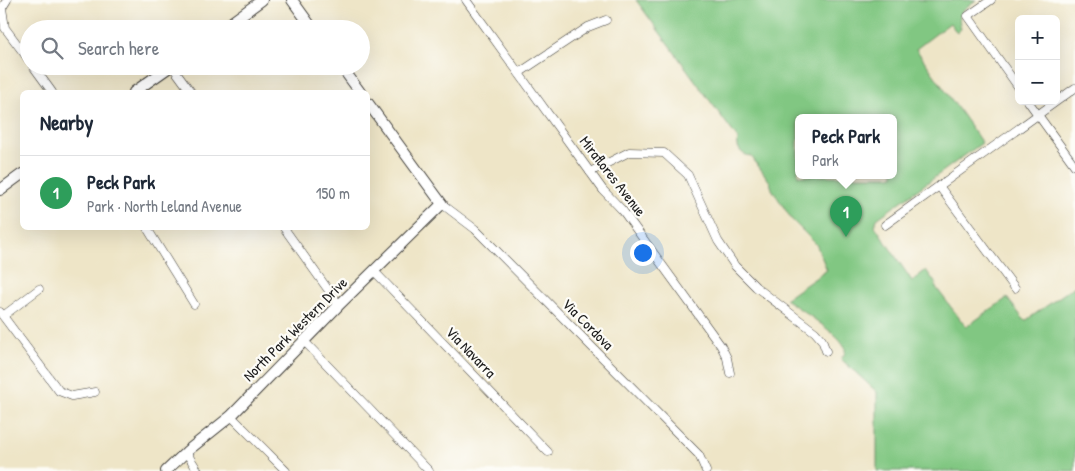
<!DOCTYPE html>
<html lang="en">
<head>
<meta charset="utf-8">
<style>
  :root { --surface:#fff; --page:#f6f6f7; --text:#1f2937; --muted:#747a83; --line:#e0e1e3; --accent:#1f6fb2 }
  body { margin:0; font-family:"Patrick Hand",sans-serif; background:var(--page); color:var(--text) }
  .controls { position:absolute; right:15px; top:15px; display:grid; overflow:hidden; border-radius:8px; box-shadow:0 5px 20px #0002 }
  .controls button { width:45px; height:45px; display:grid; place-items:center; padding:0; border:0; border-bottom:1px solid var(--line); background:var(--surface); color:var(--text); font:25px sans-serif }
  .you { position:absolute; left:642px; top:252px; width:18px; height:18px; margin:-12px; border:4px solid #fff; border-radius:50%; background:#1a73e8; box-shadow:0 0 0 8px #1a73e833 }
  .badge { display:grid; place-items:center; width:32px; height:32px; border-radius:50%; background:var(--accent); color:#fff; font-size:16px; font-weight:700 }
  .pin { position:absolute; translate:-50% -41px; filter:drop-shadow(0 1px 2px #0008) }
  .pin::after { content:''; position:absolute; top:26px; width:18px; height:15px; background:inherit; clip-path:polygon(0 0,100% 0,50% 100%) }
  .popup { position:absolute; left:795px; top:114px; width:102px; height:65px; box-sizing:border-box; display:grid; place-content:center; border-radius:8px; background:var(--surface); filter:drop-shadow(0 1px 4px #0005); font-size:16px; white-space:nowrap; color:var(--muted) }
  .popup b { font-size:19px; color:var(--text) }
  .popup::after { content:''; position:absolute; left:50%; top:100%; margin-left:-10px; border:10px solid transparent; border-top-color:var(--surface) }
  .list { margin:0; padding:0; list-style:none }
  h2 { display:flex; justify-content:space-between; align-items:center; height:65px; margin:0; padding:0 20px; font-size:21px }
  h2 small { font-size:16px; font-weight:400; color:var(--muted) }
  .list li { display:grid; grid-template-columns:32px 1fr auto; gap:15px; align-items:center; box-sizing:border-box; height:75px; padding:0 20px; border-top:1px solid var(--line) }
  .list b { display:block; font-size:19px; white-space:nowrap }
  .list p { margin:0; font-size:16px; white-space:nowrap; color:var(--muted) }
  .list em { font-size:16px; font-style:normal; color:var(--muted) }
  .icon { flex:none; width:28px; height:28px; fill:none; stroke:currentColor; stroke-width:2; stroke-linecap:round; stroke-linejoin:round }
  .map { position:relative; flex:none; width:1075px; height:471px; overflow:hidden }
  .search { position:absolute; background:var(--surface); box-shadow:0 5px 20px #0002; left:20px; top:20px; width:350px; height:55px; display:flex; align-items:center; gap:12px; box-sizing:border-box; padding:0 18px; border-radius:28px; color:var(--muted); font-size:19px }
  .panel { position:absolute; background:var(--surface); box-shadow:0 5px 20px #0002; left:20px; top:90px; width:350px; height:140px; border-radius:8px }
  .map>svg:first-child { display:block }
</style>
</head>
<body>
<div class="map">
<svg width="1075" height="471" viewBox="0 0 1075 471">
  <rect width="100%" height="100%" fill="#fdfcf7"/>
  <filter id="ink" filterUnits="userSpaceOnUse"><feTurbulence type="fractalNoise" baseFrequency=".02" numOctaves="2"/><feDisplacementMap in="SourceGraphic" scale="10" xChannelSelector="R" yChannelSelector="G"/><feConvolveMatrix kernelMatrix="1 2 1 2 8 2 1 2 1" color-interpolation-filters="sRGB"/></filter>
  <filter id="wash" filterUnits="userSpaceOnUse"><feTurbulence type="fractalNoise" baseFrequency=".0096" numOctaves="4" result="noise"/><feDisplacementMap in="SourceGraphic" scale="20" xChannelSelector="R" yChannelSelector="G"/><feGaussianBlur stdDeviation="1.12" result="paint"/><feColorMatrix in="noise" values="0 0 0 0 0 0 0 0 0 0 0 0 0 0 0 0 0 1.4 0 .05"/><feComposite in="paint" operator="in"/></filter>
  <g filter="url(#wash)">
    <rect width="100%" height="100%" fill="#eee5c7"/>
    <path fill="#81c782" stroke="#4e724f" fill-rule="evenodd" d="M 636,0 L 976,0 C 964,9 956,12 961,29 L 957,33 L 950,23 L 916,49 L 982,143 L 877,219 L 875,226 L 912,281 L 926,270 L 936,284 L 935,286 L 966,327 L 1007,298 L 1025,321 L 1075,286 L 1075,471 L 877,471 L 877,392 L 841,359 C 843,356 846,353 845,349 C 842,336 797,307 785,299 L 827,270 L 816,244 L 792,220 L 772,189 L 770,182 L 751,156 C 741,155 736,148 738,139 ZM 798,118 L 894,118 L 894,176 L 798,176 Z"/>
  </g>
  <g filter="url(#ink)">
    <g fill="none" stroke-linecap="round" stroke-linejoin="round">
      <g stroke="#3c3a36" stroke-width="9">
        <g id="minor">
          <polyline points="7,0 2,8 5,28 29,60"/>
          <polyline points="466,0 603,190 623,211 721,346 727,358 730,373"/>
          <polyline points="991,0 968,16 1019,88"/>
          <polyline points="145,28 146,29"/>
          <polyline points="33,66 52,92"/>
          <polyline points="172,66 191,92"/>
          <polyline points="519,73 588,27 606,20"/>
          <polyline points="1028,101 1075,166"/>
          <polyline points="590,172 629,152 664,153 688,175 718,241 735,266 756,287 815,332 822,340 826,351"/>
          <polyline points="939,186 1015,288"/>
          <polyline points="442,204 475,229 699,455 706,471"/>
          <polyline points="885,225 1075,88"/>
          <polyline points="147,228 194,304"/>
          <polyline points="284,228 339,305"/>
          <polyline points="374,271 548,452"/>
          <polyline points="0,312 59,391 72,396 95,392"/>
          <polyline points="3,316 39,289"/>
          <polyline points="304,341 429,471"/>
          <polyline points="231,416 286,471"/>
          <polyline points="186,452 198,471"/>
        </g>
      </g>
      <g stroke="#3c3a36" stroke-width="12">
        <g id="tertiary">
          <polyline points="292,0 313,29"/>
          <polyline points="222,29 262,0"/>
          <polyline points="341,66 360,92"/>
          <polyline points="134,92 171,66"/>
          <polyline points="0,190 22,174"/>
          <polyline points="166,471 186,452 231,416 339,305 442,204 368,103"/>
        </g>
      </g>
      <use href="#minor" stroke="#fff" stroke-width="8"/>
      <use href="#tertiary" stroke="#fff" stroke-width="10"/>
    </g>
  </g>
  <g text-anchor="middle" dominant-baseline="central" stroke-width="4.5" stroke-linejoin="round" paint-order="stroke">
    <g font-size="15" fill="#1c1c1c" stroke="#fdfcf7">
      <text transform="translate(613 176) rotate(52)">Miraflores Avenue</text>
      <text transform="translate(588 324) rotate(45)">Via Cordova</text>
      <text transform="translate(295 329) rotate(-45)">North Park Western Drive</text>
      <text transform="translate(471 352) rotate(46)">Via Navarra</text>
    </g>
  </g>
</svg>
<div class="controls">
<button>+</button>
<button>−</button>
</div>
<div class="you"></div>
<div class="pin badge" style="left:846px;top:237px;background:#2e9e5b">1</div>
<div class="popup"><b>Peck Park</b>Park</div>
<div class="search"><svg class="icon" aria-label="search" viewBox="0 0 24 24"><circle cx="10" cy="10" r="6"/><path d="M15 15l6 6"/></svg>Search here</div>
<section class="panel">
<h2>Nearby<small></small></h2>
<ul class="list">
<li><span class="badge" style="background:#2e9e5b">1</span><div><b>Peck Park</b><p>Park · North Leland Avenue</p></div><em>150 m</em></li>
</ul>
</section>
</div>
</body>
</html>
